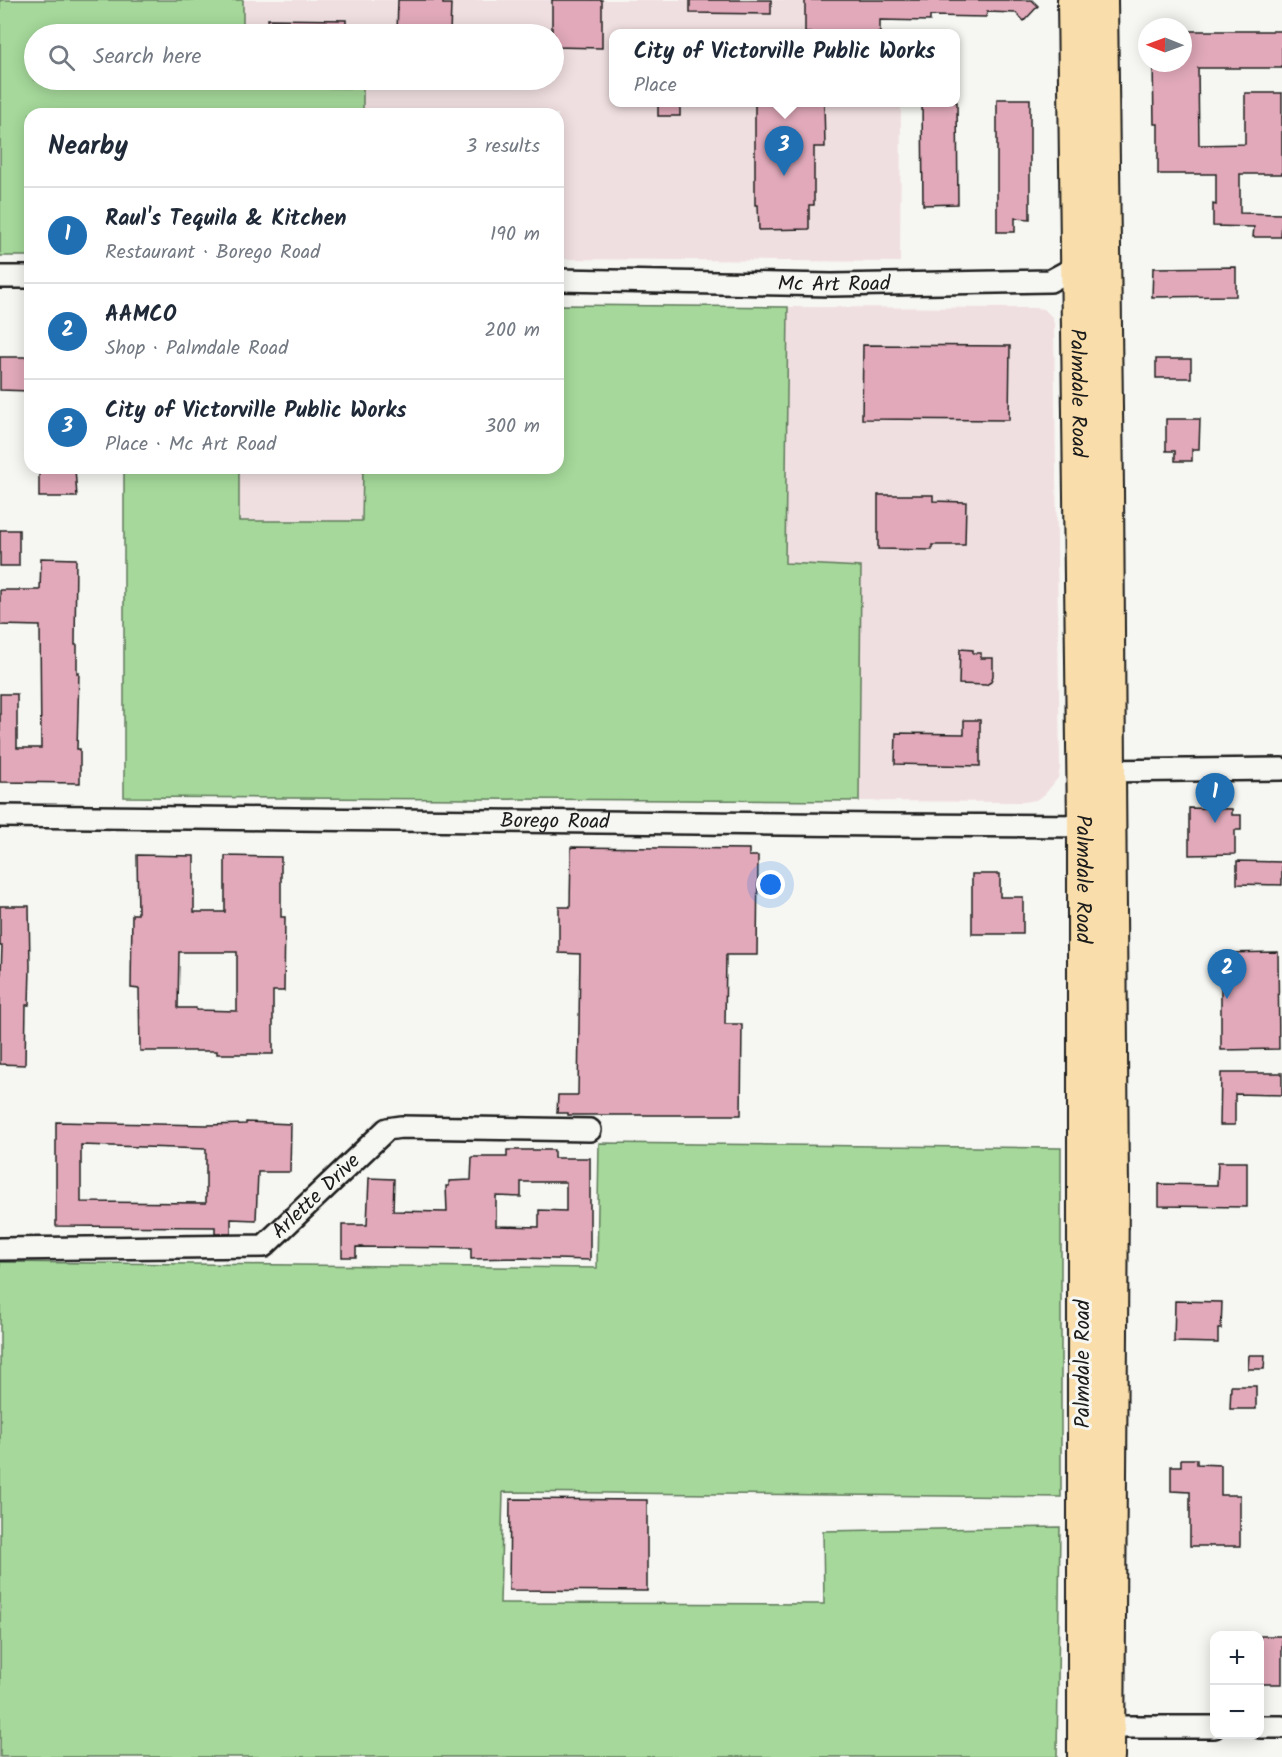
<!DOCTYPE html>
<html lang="en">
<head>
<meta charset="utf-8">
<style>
  :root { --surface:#fff; --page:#f6f6f7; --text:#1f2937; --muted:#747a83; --line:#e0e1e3; --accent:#1f6fb2 }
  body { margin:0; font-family:Kalam,sans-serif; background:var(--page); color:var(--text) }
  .controls { position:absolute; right:18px; bottom:18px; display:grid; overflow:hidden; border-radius:12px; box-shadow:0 3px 15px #0003 }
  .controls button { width:54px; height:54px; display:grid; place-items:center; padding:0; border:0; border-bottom:2px solid var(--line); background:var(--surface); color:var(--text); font:30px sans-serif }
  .compass { position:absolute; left:1138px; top:18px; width:54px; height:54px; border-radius:50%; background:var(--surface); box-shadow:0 3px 15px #0003; rotate:271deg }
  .you { position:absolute; left:771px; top:885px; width:21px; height:21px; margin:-15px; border:4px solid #fff; border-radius:50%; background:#1a73e8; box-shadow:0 0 0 9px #1a73e833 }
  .badge { display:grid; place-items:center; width:39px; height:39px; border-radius:50%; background:var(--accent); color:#fff; font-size:20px; font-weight:700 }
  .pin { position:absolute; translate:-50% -50px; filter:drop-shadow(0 2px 3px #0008) }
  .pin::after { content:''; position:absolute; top:32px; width:21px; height:18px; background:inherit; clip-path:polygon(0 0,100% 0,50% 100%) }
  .popup { position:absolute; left:609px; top:29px; width:351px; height:78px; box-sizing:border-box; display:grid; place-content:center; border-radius:12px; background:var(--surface); filter:drop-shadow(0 2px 4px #0005); font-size:20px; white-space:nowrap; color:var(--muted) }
  .popup b { font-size:22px; color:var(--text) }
  .popup::after { content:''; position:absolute; left:50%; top:100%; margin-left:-12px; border:12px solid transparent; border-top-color:var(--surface) }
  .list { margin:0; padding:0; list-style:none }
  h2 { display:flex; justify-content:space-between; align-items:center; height:78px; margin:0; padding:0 24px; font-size:26px }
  h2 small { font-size:20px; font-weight:400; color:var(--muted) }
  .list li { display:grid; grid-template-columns:39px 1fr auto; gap:18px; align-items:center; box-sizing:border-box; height:96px; padding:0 24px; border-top:2px solid var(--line) }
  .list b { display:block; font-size:22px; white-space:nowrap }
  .list p { margin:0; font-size:20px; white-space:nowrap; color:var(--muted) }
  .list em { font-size:20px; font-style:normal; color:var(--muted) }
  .icon { flex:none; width:33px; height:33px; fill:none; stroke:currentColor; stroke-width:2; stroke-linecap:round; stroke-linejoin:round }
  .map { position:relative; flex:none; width:1282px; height:1757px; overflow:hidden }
  .search { position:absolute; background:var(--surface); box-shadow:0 3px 15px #0003; left:24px; top:24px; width:540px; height:66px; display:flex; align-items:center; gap:15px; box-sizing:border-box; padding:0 21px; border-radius:33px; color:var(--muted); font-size:22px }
  .panel { position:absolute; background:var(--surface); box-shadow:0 3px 15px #0003; left:24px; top:108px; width:540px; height:366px; border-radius:18px }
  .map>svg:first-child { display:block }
</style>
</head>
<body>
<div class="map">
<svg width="1282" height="1757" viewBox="0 0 1282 1757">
  <rect width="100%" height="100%" fill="#f6f6f2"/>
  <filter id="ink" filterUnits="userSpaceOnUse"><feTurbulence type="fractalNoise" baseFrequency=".0167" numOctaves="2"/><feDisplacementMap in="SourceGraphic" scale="12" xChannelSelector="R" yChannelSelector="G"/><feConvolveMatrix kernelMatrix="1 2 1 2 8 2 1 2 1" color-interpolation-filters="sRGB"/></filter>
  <g filter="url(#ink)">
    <g fill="#f0dfe1">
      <polygon points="243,0 843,0 843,33 613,33 613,102 901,103 900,262 558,259 558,114 363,114 362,88 242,87 242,80 554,80 554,34 243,34"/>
      <polygon points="788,307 1036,308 1044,309 1052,317 1054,324 1060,768 1058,778 1045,794 1036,800 1024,802 859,801 861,567 785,564"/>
      <rect x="239" y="468" width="124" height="53"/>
    </g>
    <g fill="#a5d89a" stroke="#607a5b" stroke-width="1.5">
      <polygon points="0,0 243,0 243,34 34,34 34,80 242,80 243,87 363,88 363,114 30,114 30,256 0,256"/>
      <polygon points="558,305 788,307 785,563 861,567 859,801 124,797 124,468 239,468 239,521 362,521 363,468 558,468"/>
      <polygon points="599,1143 1061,1148 1061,1497 503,1492 500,1603 824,1604 823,1531 1060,1527 1057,1757 0,1757 0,1262 597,1268"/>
    </g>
    <g fill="#e1a9ba" stroke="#1c1c1c" stroke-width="1.5" fill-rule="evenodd">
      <polygon points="398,0 443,0 443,4 451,4 450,34 397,34"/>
      <polygon points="552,0 602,0 602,48 554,47 554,34 552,34"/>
      <polygon points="690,0 771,0 771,14 690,13"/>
      <polygon points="805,0 1032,0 1038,6 1024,21 1016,13 987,12 986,17 930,16 930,21 880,20 880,33 805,33"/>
      <polygon points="268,19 346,20 346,34 268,34"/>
      <polygon points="1183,31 1282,31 1282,68 1198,68 1199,145 1245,144 1245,93 1282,93 1282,174 1240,174 1240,213 1282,214 1281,237 1253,237 1254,227 1213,226 1213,204 1216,205 1216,174 1158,174 1158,124 1154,124 1153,63 1183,63"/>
      <polygon points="997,99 1030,99 1030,219 1015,218 1015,232 997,232"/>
      <rect x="658" y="102" width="22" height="14"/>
      <polygon points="755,102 824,102 825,147 814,147 814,205 809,205 809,229 759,230 758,205 755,205"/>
      <polygon points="922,102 957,102 958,204 923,205"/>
      <polygon points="1236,267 1236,296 1152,297 1153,268"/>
      <polygon points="863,345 1010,346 1009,420 862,419"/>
      <polygon points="0,357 30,357 30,391 0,390"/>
      <rect x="1156" y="359" width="35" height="19"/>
      <polygon points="1166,419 1200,419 1199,449 1192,449 1192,461 1175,461 1175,451 1166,451"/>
      <polygon points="39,468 75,468 77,497 39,497"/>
      <polygon points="878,495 933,495 933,501 966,502 965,545 932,545 932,550 878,549"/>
      <rect x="0" y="530" width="19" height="36"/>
      <polygon points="41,558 76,559 75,645 77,645 77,673 79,672 77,749 80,749 80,783 0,782 0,694 17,694 17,748 41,748 40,626 0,625 0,590 40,590"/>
      <polygon points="960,649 973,650 973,653 981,653 981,658 993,658 993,676 991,682 986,685 959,684"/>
      <polygon points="964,720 980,720 980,766 895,764 896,733 964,734"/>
      <polygon points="1189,808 1232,809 1232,815 1241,815 1241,830 1235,830 1235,854 1189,855"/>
      <polygon points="571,847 749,849 749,856 758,856 757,955 726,955 725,1024 742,1024 741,1115 568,1115 568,1113 557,1113 558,1095 578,1095 580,954 559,953 559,907 570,907"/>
      <path d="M 137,855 L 194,856 L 194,912 L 225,912 L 225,856 L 281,857 L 281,917 L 285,917 L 284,991 L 273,991 L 273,1054 L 217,1054 L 217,1051 L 140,1051 L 139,989 L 131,988 L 132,914 L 138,914 ZM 179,952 L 237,952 L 237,1011 L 196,1010 L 196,1008 L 178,1008 Z"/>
      <polygon points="1237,861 1282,862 1282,885 1237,884"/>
      <polygon points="972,874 1000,874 1000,897 1023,897 1023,934 972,934"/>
      <polygon points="0,906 29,906 30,967 29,1005 26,1005 25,1065 0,1064 0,974 1,974 2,946 0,946"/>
      <polygon points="1278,952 1279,1049 1221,1050 1221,953"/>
      <polygon points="1221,1073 1282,1073 1282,1095 1235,1094 1235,1125 1220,1125"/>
      <path d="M 56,1122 L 206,1125 L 246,1124 L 246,1122 L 291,1124 L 290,1172 L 258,1172 L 256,1220 L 231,1219 L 231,1234 L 215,1234 L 215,1227 L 56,1226 ZM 81,1145 L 206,1149 L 206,1203 L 81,1202 Z"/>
      <path d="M 507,1150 L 554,1150 L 554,1158 L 590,1158 L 590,1260 L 520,1258 L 471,1259 L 471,1248 L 356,1247 L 356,1257 L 342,1257 L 342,1225 L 367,1225 L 369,1178 L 394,1179 L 393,1211 L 447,1212 L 446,1186 L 449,1186 L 449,1181 L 471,1180 L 472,1157 L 507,1157 ZM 521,1182 L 566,1182 L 566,1211 L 539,1210 L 539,1227 L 496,1226 L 496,1196 L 521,1197 Z"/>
      <polygon points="1218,1162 1247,1162 1247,1207 1159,1206 1159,1184 1217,1185"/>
      <polygon points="1175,1301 1222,1302 1221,1329 1218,1329 1218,1343 1174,1342"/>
      <polygon points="1249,1355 1265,1355 1264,1369 1248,1369"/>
      <polygon points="1231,1386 1256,1386 1256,1409 1230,1409"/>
      <polygon points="1181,1459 1197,1459 1197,1464 1221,1465 1221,1495 1240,1495 1240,1546 1190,1546 1190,1492 1171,1491 1171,1466 1181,1466"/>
      <polygon points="510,1499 647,1500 647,1591 509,1590"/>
      <rect x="1260" y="1636" width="22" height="48"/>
    </g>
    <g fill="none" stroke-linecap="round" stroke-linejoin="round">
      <g stroke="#1c1c1c" stroke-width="26">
        <g id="minor">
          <polyline points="0,277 30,277"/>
          <path id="s1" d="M 558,280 L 832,285 L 1050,281 L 1076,267 L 1087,264"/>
          <polyline points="1097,771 1282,769"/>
          <path id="s2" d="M 0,816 L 888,825 L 1097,826"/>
          <path id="s3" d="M 0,1249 L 264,1246 L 387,1129 L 401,1127 L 590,1130"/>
          <polyline points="1095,1727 1214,1727"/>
          <polyline points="1260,1727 1282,1727"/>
        </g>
      </g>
      <g stroke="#1c1c1c" stroke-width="34">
        <g id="highway">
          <path id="s4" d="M 1073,0 L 1083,826 L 1083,1757"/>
          <polyline points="1102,0 1108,489 1113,1191 1109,1757"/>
        </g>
      </g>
      <use href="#minor" stroke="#f6f6f2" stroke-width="21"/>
      <use href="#highway" stroke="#f9deab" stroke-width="30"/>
    </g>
  </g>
  <g text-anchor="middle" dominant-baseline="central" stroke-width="6" stroke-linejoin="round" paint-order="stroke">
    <g font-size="21" fill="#1c1c1c" stroke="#f6f6f2">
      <text stroke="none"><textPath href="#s1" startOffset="276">Mc Art Road</textPath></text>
      <text stroke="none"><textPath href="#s4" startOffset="393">Palmdale Road</textPath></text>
      <text stroke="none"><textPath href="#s2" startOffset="555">Borego Road</textPath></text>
      <text stroke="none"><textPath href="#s4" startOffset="879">Palmdale Road</textPath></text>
      <text stroke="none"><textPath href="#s3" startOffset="336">Arlette Drive</textPath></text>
      <text transform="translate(1083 1364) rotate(-90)">Palmdale Road</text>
    </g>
  </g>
</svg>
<div class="controls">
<button>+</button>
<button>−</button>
</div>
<svg class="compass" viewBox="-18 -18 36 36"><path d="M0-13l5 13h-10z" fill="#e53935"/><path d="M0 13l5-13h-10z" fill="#747a83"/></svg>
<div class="you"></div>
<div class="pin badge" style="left:1215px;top:823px">1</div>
<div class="pin badge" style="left:1227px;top:999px">2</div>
<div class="pin badge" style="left:784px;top:176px">3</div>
<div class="popup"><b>City of Victorville Public Works</b>Place</div>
<div class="search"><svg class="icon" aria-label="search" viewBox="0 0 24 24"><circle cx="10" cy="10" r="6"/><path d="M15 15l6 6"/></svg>Search here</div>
<section class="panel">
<h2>Nearby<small>3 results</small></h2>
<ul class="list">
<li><span class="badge">1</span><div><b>Raul's Tequila &amp; Kitchen</b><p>Restaurant · Borego Road</p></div><em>190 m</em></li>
<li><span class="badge">2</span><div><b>AAMCO</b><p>Shop · Palmdale Road</p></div><em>200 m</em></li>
<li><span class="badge">3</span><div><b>City of Victorville Public Works</b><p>Place · Mc Art Road</p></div><em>300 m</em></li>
</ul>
</section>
</div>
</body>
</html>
